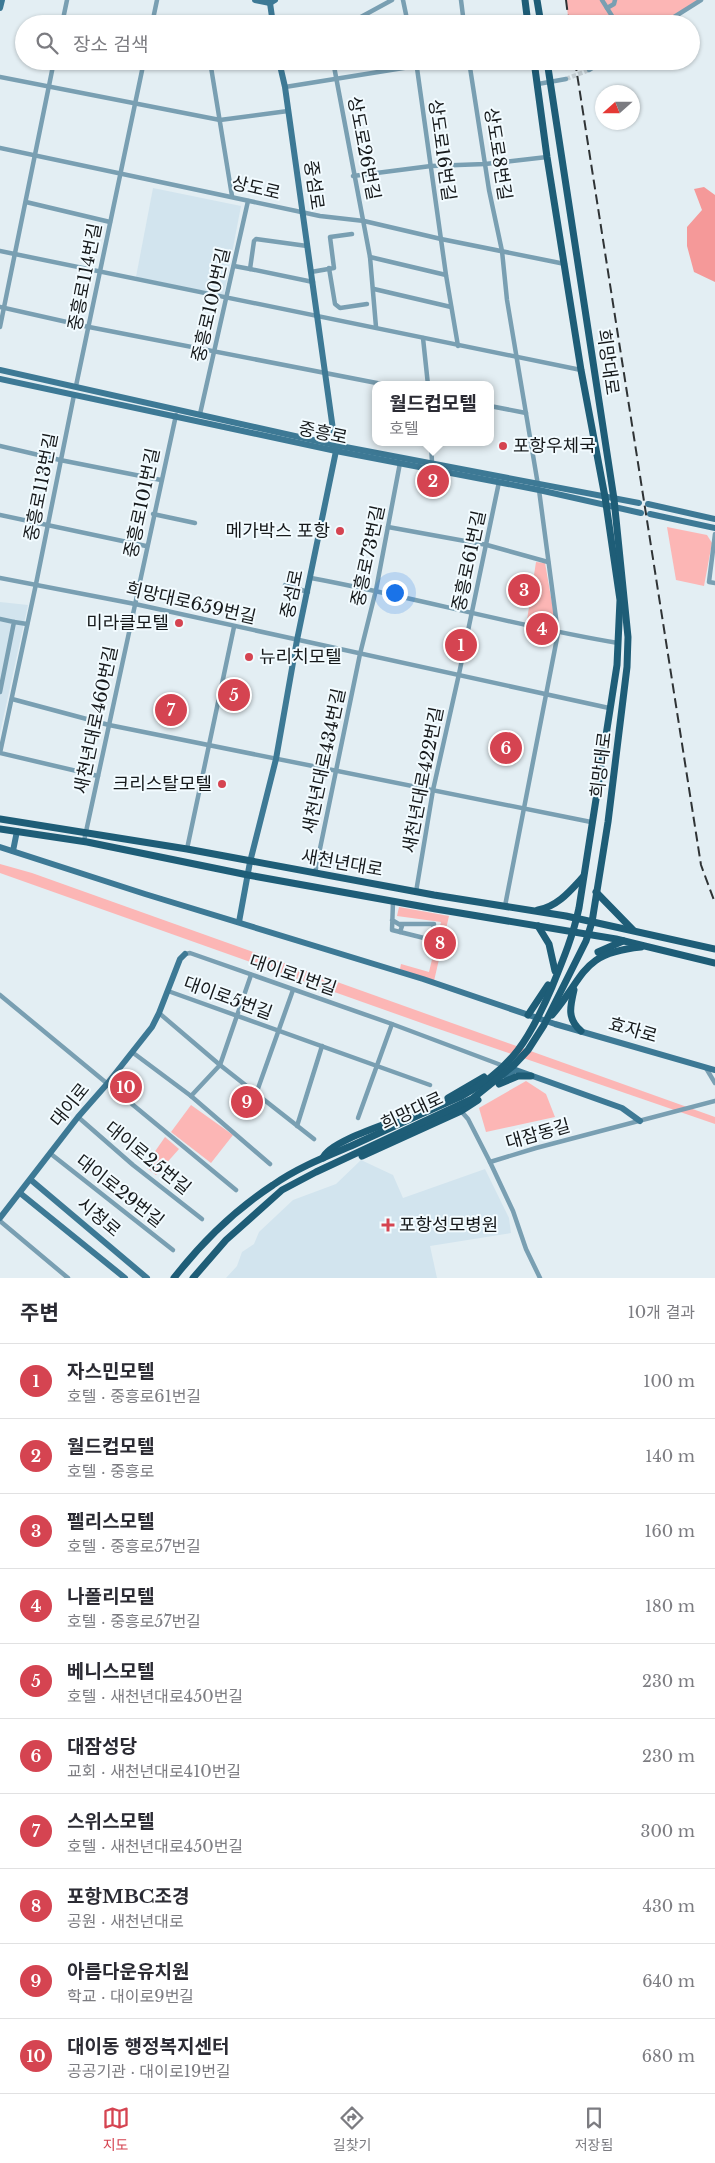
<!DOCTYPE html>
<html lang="ko">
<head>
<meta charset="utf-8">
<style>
  :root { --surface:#fff; --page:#f7f7f7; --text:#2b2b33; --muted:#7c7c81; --line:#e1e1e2; --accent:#d54451 }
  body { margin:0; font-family:"Libre Baskerville","Noto Sans KR",serif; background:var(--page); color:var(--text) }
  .compass { position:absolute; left:595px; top:85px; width:45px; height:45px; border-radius:50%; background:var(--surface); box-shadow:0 1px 4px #0004; rotate:249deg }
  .you { position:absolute; left:394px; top:592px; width:18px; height:18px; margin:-12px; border:4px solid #fff; border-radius:50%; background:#1a73e8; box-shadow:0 0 0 8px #1a73e833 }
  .badge { display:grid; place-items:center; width:32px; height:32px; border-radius:50%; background:var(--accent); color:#fff; font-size:16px; font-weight:700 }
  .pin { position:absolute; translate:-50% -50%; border:2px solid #fff; box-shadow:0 1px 5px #0006 }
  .popup { position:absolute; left:372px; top:381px; width:122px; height:65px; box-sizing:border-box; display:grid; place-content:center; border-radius:10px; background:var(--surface); filter:drop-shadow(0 1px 4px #0005); font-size:16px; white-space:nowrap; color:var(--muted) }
  .popup b { font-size:19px; color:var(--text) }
  .popup::after { content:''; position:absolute; left:50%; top:100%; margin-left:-10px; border:10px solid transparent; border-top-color:var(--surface) }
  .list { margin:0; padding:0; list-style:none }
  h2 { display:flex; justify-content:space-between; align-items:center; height:65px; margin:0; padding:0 20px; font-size:21px }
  h2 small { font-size:16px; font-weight:400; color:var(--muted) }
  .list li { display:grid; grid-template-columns:32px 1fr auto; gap:15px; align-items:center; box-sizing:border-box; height:75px; padding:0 20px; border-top:1px solid var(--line) }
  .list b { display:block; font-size:19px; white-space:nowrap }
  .list p { margin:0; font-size:16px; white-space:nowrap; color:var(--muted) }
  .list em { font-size:16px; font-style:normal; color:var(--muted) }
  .icon { flex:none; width:28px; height:28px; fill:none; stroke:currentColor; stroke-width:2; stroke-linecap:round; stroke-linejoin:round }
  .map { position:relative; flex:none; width:715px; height:1278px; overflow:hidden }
  .search { position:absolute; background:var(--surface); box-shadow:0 1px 4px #0004; left:15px; right:15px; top:15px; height:55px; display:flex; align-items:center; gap:12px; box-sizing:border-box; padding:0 18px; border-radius:28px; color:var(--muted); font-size:19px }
  .sheet { height:815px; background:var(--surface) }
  nav { display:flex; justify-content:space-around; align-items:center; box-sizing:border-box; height:70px; border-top:1px solid var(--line); background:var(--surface); font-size:14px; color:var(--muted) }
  nav a { display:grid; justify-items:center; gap:2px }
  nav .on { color:var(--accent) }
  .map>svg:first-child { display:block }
</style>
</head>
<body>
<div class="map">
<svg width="715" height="1278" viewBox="0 0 715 1278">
  <rect width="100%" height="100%" fill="#e3eef3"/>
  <g fill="#d2e4ee">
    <polygon points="153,188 241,206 224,295 136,277"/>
    <polygon points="0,602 28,605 0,733"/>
    <polygon points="361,1160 393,1175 403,1198 485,1169 509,1218 511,1233 430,1246 437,1278 226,1278 237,1266 242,1252 254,1244 259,1232 293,1200 336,1184"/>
  </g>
  <g fill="#fcb6b5">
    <polygon points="566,0 701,0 663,24 569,24"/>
    <polygon points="667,527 707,535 712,543 704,586 676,580"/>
    <polygon points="536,562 545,563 556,626 527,620"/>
    <polygon points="0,864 32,873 715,1117 715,1124 430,1026 0,873"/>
    <polygon points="399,907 449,916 434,981 400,969 401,964 429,972 441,922 397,916"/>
    <polygon points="526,1081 546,1094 555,1117 486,1132 479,1108"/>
    <polygon points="191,1105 233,1135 211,1163 171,1132"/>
    <polygon points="165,1137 179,1149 156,1175 147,1168 147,1163"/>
  </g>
  <polygon fill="#f59999" points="704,187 715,195 715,282 694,272 687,246 687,227 702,210 694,189"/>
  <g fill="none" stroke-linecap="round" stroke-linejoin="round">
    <polyline stroke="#c4ced3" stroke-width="4.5" stroke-dasharray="4.5 2" stroke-linecap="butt" points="566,79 589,70"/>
    <g stroke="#799fb2" stroke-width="4.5">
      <polyline points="403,0 408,24"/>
      <polyline points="461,0 464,24"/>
      <polyline points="602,0 617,24"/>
      <polyline points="607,8 614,4 615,0"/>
      <polyline points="63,20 79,24"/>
      <polyline points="62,24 67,0"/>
      <polyline points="152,24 157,0"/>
      <polyline points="348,24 392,0"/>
      <polyline points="663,24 701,0"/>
      <polyline points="210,61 232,196"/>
      <polyline points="333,61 370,257 376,327"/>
      <polyline points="416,61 446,275 458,346"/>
      <polyline points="469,61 489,190 502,251 507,300 538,485"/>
      <polyline points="589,70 603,61"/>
      <polyline points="0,77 220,120 288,111"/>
      <polyline points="538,84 566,79"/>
      <polyline points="285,87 447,61"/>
      <polyline points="0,148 320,216 364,221 441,239 565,264"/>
      <polyline points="353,176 431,166 485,164 547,157"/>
      <polyline points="26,202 110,222"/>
      <polyline points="307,246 256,239 254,241 250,269 313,282"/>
      <polyline points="0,251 581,370"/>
      <polyline points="370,257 446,275"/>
      <polyline points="234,266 250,269"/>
      <polyline points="329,268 335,304 340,308 367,304"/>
      <polyline points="311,272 334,268 330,237 352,234"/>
      <polyline points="374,289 451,307"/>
      <polyline points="0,307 89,327 387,385"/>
      <polyline points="0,327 54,61"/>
      <polyline points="423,338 428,385"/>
      <polyline points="76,386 144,61"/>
      <polyline points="74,395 36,584 0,753 98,776"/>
      <polyline points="490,406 526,413"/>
      <polyline points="200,414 248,201"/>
      <polyline points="431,442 432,463"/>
      <polyline points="0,446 60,460 161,480"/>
      <polyline points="153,514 195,523"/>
      <polyline points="0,515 146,546"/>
      <polyline points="388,527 487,545 548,562"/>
      <polyline points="715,534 709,582 715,583"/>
      <polyline points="0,578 135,604 609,708"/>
      <path d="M 311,578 C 414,597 515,626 618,643"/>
      <polyline points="285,585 308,592"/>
      <polyline points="0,619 14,622 0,692"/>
      <polyline points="14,622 27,624"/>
      <polyline points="12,699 109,725 591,822"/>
      <polyline points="84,841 176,415"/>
      <polyline points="187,849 234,627"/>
      <polyline points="315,873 360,654 376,590 400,463"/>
      <polyline points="416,892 433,790 459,674 499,482"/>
      <polyline points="505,906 558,633 539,490"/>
      <polyline points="392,920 402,926 400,932 392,930 393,902"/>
      <polyline points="400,924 434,924 432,940 400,932"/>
      <polyline points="185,954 190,953 392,1024 501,1065"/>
      <polyline points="168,991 430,1085"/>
      <polyline points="0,995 236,1190"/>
      <polyline points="159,1013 220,1065 314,1139"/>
      <polyline points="132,1052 191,1096 270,1164"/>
      <polyline points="706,1068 715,1083"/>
      <polyline points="256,1094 293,990"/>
      <polyline points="191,1096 220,1065 251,975"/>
      <polyline points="461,1111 468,1119 490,1162"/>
      <polyline points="78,1117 133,1165 202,1219"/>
      <polyline points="358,1118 392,1024"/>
      <polyline points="297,1126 322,1046"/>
      <polyline points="51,1154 173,1250"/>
      <polyline points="0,1221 68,1278"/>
      <polyline points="540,1278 526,1249 513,1211 490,1162 536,1148 715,1101"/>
    </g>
    <g stroke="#3d7995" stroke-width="6">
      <polyline points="255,0 270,3 275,0"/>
      <polyline points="270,3 273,24"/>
      <polyline points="0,8 2,0"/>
      <polyline points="0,370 335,445 639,503"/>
      <polyline points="0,379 336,451 539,490 641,513"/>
      <polyline points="648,504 715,519"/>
      <polyline points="650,514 715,528"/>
      <polyline points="0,847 145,894 423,979 555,1024 715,1070"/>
      <polyline points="13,851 17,831"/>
      <polyline points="239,922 250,862 276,759 297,640 336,451 285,87 279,61"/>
      <polyline points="510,1063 513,1069 622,1108 640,1121"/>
      <polyline points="500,1071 506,1076 512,1073 513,1069"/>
      <polyline points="31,1180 147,1278"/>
      <polyline points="20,1193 125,1278"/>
      <polyline points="0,1218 78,1117 107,1084 152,1027 159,1013 180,959 185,954"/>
    </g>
    <g stroke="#1e5d77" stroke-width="7">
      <polyline points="525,0 528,24"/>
      <polyline points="537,0 541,24"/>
      <polyline points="0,819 187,849 434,895 566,916 715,949"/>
      <polyline points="0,829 87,842 248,875 436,909 616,939 715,963"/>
      <polyline points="596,892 633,930"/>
      <path d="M 538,910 C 558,906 570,891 583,877"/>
      <polyline points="538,926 549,944 555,971"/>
      <polyline points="598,952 623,941"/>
      <path d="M 574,990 C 570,1007 567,1019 581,1031"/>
      <polyline points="528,1015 548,985"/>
      <path d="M 552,1015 C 586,975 581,953 641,947"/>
      <polyline points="499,1084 518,1076 531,1076"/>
      <polyline points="448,1098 484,1077"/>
      <polyline points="362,1156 461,1111 478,1100"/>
      <path d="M 323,1158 C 328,1142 387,1124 404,1117"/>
      <path d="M 174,1278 C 202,1242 235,1210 273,1185 C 297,1168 325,1157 351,1146 C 388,1129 425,1112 462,1096 C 513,1068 530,1038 552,987 C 563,960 573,936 579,908 L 617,665 L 620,600 L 605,497 L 581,370 L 547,157 L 534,61"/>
      <polyline points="193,1278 226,1240 282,1190 316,1172 472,1099 513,1066 528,1050 544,1025 586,941 592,922 608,822 627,667 628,637 614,499 547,61"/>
    </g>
    <g stroke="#2f3335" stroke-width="2" stroke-dasharray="10 5" stroke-linecap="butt">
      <polyline points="566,0 569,24"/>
      <polyline points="575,61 701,865 715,903"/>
    </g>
  </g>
  <g fill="#d54451" stroke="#f2fbff" stroke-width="2">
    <circle cx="503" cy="446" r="5"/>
    <circle cx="340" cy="531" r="5"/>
    <circle cx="179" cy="623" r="5"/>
    <circle cx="249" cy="657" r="5"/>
    <circle cx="222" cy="784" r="5"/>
    <path d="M385.5 1217.5h5v5h5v5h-5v5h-5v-5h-5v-5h5z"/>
  </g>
  <g text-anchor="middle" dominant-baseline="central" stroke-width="4" stroke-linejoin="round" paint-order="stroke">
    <g font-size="18" fill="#16191b" stroke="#f2fbff">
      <text transform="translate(364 148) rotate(79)">상도로26번길</text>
      <text transform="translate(442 150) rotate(82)">상도로16번길</text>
      <text transform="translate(498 154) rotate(81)">상도로8번길</text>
      <text transform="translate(314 185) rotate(82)">중섬로</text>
      <text transform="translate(256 188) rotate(13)">상도로</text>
      <text transform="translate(85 277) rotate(-79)">중흥로114번길</text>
      <text transform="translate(211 305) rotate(-77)">중흥로100번길</text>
      <text transform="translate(608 362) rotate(82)">희망대로</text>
      <text transform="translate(323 433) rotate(12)">중흥로</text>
      <text transform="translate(41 487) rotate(-79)">중흥로113번길</text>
      <text transform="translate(142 503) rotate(-78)">중흥로101번길</text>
      <text transform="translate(368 556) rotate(-78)">중흥로73번길</text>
      <text transform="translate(469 561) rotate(-78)">중흥로61번길</text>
      <text transform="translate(292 594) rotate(-78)">중섬로</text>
      <text transform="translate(191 603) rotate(13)">희망대로659번길</text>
      <text transform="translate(96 720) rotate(-78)">새천년대로460번길</text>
      <text transform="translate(324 761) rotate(-78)">새천년대로434번길</text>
      <text transform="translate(601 765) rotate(-83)">희망대로</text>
      <text transform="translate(423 780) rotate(-79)">새천년대로422번길</text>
      <text transform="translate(342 863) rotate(10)">새천년대로</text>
      <text transform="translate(293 975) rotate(19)">대이로1번길</text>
      <text transform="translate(228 998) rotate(20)">대이로5번길</text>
      <text transform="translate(633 1030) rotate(16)">효자로</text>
      <text transform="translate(70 1105) rotate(-51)">대이로</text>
      <text transform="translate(412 1111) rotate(-25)">희망대로</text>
      <text transform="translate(538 1134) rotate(-16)">대잠동길</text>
      <text transform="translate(148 1158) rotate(39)">대이로25번길</text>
      <text transform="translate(120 1191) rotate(38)">대이로29번길</text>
      <text transform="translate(99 1217) rotate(40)">시청로</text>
    </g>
    <g font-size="18" fill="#16191b" stroke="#f2fbff" text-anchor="start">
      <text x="513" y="446">포항우체국</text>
      <text x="330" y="531" text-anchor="end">메가박스 포항</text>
      <text x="169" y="623" text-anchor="end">미라클모텔</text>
      <text x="259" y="657">뉴리치모텔</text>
      <text x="212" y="784" text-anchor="end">크리스탈모텔</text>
      <text x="399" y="1225">포항성모병원</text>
    </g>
  </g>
</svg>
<svg class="compass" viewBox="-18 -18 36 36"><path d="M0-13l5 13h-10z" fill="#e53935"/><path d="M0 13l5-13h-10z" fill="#7c7c81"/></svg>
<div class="you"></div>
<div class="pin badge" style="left:461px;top:645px">1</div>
<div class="pin badge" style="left:433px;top:481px">2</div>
<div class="popup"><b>월드컵모텔</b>호텔</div>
<div class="pin badge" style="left:524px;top:590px">3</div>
<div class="pin badge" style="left:542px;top:629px">4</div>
<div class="pin badge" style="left:234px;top:695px">5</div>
<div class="pin badge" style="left:506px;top:748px">6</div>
<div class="pin badge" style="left:171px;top:710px">7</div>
<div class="pin badge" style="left:440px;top:943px">8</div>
<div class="pin badge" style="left:247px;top:1102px">9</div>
<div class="pin badge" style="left:126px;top:1087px">10</div>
<div class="search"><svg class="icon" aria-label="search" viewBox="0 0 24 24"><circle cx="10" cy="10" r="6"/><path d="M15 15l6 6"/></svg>장소 검색</div>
</div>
<section class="sheet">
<h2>주변<small>10개 결과</small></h2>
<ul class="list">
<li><span class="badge">1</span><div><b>자스민모텔</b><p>호텔 · 중흥로61번길</p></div><em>100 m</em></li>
<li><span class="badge">2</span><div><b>월드컵모텔</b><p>호텔 · 중흥로</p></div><em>140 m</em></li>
<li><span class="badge">3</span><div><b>펠리스모텔</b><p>호텔 · 중흥로57번길</p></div><em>160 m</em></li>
<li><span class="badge">4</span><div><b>나폴리모텔</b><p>호텔 · 중흥로57번길</p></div><em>180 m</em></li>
<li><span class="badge">5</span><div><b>베니스모텔</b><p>호텔 · 새천년대로450번길</p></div><em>230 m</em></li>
<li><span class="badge">6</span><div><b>대잠성당</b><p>교회 · 새천년대로410번길</p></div><em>230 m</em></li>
<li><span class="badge">7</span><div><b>스위스모텔</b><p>호텔 · 새천년대로450번길</p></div><em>300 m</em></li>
<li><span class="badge">8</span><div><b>포항MBC조경</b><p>공원 · 새천년대로</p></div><em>430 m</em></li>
<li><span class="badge">9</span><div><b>아름다운유치원</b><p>학교 · 대이로9번길</p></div><em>640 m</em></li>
<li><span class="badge">10</span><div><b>대이동 행정복지센터</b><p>공공기관 · 대이로19번길</p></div><em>680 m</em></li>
</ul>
</section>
<nav>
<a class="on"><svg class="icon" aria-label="map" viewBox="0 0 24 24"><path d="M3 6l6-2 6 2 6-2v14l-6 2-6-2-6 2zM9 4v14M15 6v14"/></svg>지도</a>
<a><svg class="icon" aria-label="directions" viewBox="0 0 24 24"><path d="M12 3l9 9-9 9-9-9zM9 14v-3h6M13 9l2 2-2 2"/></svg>길찾기</a>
<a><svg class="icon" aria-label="saved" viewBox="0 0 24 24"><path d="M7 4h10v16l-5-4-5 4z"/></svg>저장됨</a>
</nav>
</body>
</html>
